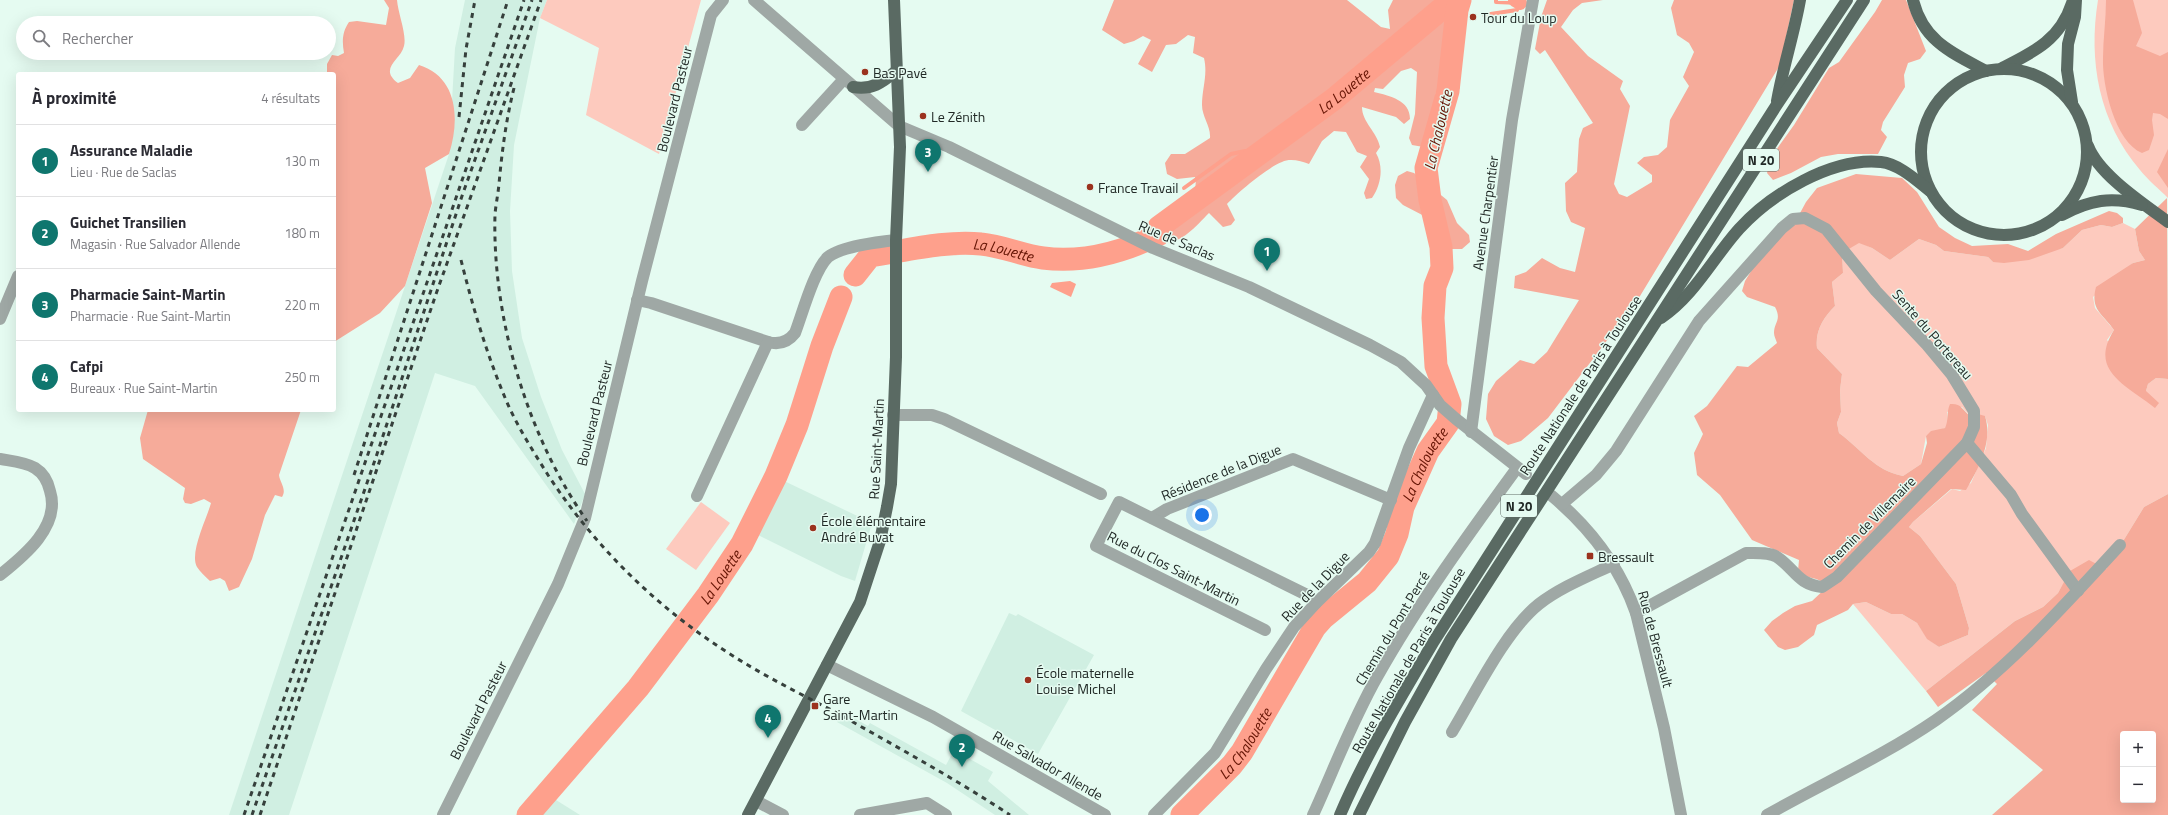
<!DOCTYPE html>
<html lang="fr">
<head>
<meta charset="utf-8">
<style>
  :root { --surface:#fff; --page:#f7f7f7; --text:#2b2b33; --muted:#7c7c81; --line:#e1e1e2; --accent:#0f766e }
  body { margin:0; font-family:"Titillium Web",sans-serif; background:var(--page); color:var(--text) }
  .controls { position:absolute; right:12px; bottom:12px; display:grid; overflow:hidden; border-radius:4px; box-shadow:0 4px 16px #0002 }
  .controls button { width:36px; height:36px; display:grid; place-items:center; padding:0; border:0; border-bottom:1px solid var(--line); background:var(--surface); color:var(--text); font:20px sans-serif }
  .you { position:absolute; left:1202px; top:515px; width:14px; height:14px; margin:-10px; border:3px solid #fff; border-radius:50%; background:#1a73e8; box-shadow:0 0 0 6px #1a73e833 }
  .badge { display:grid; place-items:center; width:26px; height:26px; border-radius:50%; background:var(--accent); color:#fff; font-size:13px; font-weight:700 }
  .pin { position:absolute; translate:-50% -33px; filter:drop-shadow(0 1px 2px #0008) }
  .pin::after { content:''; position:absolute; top:21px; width:14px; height:12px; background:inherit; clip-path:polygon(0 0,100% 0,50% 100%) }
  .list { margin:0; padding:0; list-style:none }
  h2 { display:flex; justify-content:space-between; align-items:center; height:52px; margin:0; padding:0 16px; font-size:17px }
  h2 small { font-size:13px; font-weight:400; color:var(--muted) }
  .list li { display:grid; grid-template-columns:26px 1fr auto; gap:12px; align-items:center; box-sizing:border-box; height:72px; padding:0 16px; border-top:1px solid var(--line) }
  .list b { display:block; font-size:15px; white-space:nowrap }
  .list p { margin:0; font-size:13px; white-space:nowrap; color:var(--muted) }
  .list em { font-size:13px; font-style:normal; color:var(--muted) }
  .icon { flex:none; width:22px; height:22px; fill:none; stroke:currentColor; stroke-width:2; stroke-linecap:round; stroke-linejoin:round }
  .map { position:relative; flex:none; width:2168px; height:815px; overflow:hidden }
  .search { position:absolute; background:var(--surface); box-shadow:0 4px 16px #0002; left:16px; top:16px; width:320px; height:44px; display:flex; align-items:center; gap:10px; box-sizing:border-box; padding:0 14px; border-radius:22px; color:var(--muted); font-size:15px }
  .panel { position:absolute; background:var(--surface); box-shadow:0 4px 16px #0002; left:16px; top:72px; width:320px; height:340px; border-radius:4px }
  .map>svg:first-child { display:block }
</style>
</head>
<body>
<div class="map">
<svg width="2168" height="815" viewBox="0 0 2168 815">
  <rect width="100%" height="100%" fill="#e5fbf1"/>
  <g fill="#d0efe2">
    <polygon points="465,0 547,0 540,18 514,145 510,211 512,271 522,338 541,397 562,450 585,494 574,524 475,386 435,373 289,815 229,815 449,154 455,48"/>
    <polygon points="780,479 872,523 855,581 841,576 752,532"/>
    <polygon points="1009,613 1016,616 1018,614 1094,655 1038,754 961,711"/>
    <polygon points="842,711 868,726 870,723 946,765 954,750 993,772 988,781 1029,815 995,815 947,783 837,722"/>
    <polygon points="549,795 556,800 580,815 533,815"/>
  </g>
  <g fill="#fdcabe">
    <polygon points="547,0 701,0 659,154 586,115 599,48 540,18"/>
    <path d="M 2098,0 L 2168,0 L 2168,198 C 2159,189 2148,180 2140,170 C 2099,122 2088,61 2098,0 Z"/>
    <path d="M 2123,223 L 2135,229 L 2139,251 L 2145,260 L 2133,263 L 2093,297 L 2095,308 L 2114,330 L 2107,340 L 2146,391 L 2148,384 L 2156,378 L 2168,379 L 2168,494 L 2144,507 L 2106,569 L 2071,571 L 2058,593 L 2043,607 L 2015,621 L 1926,691 L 1853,604 L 1866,602 L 1891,614 L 1902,614 L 1917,623 L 1928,639 L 1939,647 L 1968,635 L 1969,628 L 1956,584 L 1920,536 L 1909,527 L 1913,522 L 1952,489 L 1960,491 L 1971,483 L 1986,448 L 1988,425 L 1985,416 L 1970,416 L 1962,407 L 1947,412 L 1948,423 L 1945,428 L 1926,436 L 1921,464 L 1903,476 C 1875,471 1861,449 1839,433 L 1837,423 L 1841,412 L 1840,390 L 1842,374 L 1817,348 C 1815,331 1823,318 1835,306 L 1832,282 L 1843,273 L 1842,253 L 1859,242 L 1872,248 L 1890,260 L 1919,239 L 1936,245 L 1944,251 L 1988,257 L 1993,262 L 2063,248 L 2082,230 L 2101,225 L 2112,227 Z"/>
    <polygon points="701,502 730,523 696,570 666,549"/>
  </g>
  <g fill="#f6ab9a" fill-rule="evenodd">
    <path d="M 384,0 L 397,0 C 398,13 407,35 404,46 C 401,60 378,68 398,83 L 410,78 L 419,65 C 458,77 460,120 449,154 L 425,168 L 432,203 L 405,286 L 380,313 L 334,342 L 334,74 L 327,74 L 327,64 L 332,55 L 338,56 L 344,53 C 342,42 342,32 349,22 L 357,21 L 386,25 L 389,8 Z"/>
    <path d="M 1114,0 L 1347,0 L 1381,27 L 1390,29 L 1388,10 L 1393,0 L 1451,0 L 1446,29 L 1457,56 L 1460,88 L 1454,96 L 1436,92 L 1432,119 L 1441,142 L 1435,149 L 1412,145 L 1409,138 L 1415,114 L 1417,72 L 1411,68 L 1401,71 L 1383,89 L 1375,88 L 1374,92 C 1390,96 1410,100 1410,119 L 1404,124 L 1396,117 L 1362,107 C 1362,122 1377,132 1380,147 L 1376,153 C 1384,167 1381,185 1372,198 L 1366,199 L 1364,193 L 1369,179 L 1360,167 L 1367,156 L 1357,152 L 1346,132 L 1334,131 L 1322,141 L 1309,164 C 1301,161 1290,158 1282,162 C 1268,167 1237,193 1227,204 L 1235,220 L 1231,225 L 1223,227 L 1209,213 C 1195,227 1182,244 1161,243 L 1156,236 C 1169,221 1201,199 1195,177 L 1177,179 L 1167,174 L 1165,163 L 1171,154 L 1185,154 L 1210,138 C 1211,126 1202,117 1202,105 C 1202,88 1208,75 1204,58 L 1193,53 L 1195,37 L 1188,35 L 1176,44 L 1166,45 L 1152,72 L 1138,64 L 1151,40 L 1143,36 L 1134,41 L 1124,44 L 1102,30 Z"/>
    <polygon points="1547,0 1603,0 1582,3 1573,10 1561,27 1588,56 1623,81 1620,89 1630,106 1614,184 1619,194 1627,197 1652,182 1652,175 1637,163 1644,157 1658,155 1667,147 1670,120 1689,86 1683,77 1694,52 1689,43 1677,35 1671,8 1674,0 1794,0 1780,65 1637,301 1548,418 1521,441 1508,445 1494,436 1486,419 1488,394 1496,381 1520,360 1534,364 1547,352 1579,300 1514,288 1515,276 1526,272 1542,258 1560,268 1575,272 1585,228 1571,222 1566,211 1565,183 1577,172 1579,139 1583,128 1593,123 1545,50 1540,54 1535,49 1541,17"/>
    <polygon points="1882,0 1906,0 1926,51 1920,59 1908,63 1904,75 1905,87 1883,122 1881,130 1887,137 1878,154 1838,154 1821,157 1791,173 1773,180 1767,173 1771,157 1794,125 1829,68 1839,62 1875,12"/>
    <path d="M 2106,0 L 2133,0 L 2142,33 L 2136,46 L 2160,56 L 2168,52 L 2168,119 L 2160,114 L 2153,113 L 2152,120 L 2154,135 L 2149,150 L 2142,153 C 2115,142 2102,85 2103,58 C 2103,39 2106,20 2106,0 Z"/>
    <polygon points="2168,149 2168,188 2157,172"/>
    <polygon points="1407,171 1414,173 1447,200 1457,223 1469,235 1470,242 1462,249 1451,249 1444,234 1430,219 1403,205 1396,198 1395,185 1398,176"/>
    <path d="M 1856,174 L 1902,178 L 1917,192 L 1939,227 L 1955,238 L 1972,246 L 2008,244 L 2028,251 L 2056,234 L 2109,211 L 2117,213 L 2123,218 L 2123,223 L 2112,227 L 2101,225 L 2082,230 L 2063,248 L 2029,260 L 2004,263 L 1993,262 L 1988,257 L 1944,251 L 1936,245 L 1919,239 L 1890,260 L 1872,248 L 1859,243 L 1842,253 L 1843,273 L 1832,282 L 1835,306 C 1823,318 1815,331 1817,348 L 1842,374 L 1840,390 L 1841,412 L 1837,423 L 1839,433 C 1861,449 1875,471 1903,476 L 1921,464 L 1927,443 L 1926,436 L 1931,431 L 1945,428 C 1949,420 1946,413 1950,404 C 1961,403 1962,409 1970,416 L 1978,414 L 1985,416 C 1993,442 1979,468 1966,490 L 1951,489 L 1913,522 L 1909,527 L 1920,536 L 1956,584 L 1969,628 L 1968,635 L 1939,647 L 1927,639 L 1917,623 L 1902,614 L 1891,614 L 1866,602 L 1853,604 L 1848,610 L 1817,625 L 1814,635 L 1798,647 L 1785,650 L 1778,647 L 1764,630 L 1772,621 L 1783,613 L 1795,606 L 1812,601 L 1827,587 C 1821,576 1806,580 1798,571 L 1799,560 L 1752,540 L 1720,495 L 1697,475 L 1694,453 L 1703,434 L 1694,416 L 1707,406 L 1737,366 L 1748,367 L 1777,343 C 1776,340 1774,336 1774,333 C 1774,322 1782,320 1775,307 L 1747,297 L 1742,291 L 1745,281 L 1761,255 L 1768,246 L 1793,226 L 1806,202 L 1817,188 Z"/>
    <path d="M 2167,198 L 2168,379 L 2156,378 L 2148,384 L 2146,391 L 2159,403 L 2155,408 C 2126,385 2088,371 2114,330 C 2102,313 2090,310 2096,287 L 2133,263 L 2145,260 L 2139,251 L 2135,229 Z"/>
    <path d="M 148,410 L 301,410 L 279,475 C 280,483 287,489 282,497 L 275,495 L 265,515 L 252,559 L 239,587 L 229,591 L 225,581 L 220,578 L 210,581 C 205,576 200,572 197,567 C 189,553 207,518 211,503 L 204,499 L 191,504 L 185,503 L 183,499 L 185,488 L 143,459 L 140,438 Z"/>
    <path d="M 2168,494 L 2168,815 L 1992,815 L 2043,770 L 1972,710 L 1997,684 L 1986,673 L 1938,707 L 1926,691 L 2015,621 L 2043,607 L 2058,593 L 2070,571 L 2089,560 L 2106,569 L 2144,507 ZM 2123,734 L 2153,734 L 2153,800 L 2123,800 Z"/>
  </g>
  <polygon fill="#fea08c" points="1070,281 1076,284 1071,297 1050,287 1052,283"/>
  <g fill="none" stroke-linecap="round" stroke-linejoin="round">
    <g stroke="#fea08c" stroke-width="4">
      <polyline points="1496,0 1496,2 1520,3"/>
      <polyline points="1484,15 1517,10 1520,0"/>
      <polyline points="1184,188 1231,154 1245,151 1261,153"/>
    </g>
    <polyline stroke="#fea08c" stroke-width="14" points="1515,0 1520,3"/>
    <g stroke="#fea08c" stroke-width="23">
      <path id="s1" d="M 855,275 L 870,256 C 904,251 947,240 981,244 C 1002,246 1022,255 1043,258 C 1082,263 1123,252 1158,235 L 1159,227 L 1334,99 L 1452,0"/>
      <path id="s2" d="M 528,815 L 638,688 L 708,595 L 742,544 L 776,476 L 797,425 L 822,346 L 841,297"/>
      <path id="s3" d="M 1182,815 L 1232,765 L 1242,752 L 1315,627 L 1323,618 L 1367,582 L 1388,556 L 1397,534 L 1403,507 L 1428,451 L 1448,423 L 1450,404 L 1436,366 L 1433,318 L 1435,286 L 1442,268 L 1441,247 L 1430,200 L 1426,168 L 1448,91 L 1457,10 L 1460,0"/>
    </g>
    <g stroke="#9fa8a5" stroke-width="12">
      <polyline points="754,0 899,126 949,147 1153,248 1249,287 1370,345 1401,362 1426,385 1440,405 1456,419 1526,474"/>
      <polyline points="802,125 844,79"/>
      <path d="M 637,300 L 651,303 L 768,342 C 779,345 788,342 795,333 C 802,315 814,270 828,257 C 842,246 878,242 896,240"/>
      <polyline points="0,319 18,276"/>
      <polyline points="893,415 932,415 944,419 1101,494"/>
      <polyline points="1471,432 1512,120 1533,0"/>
      <path d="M 0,459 C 11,461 25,462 35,468 C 43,473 48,482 50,491 C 61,526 24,556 0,575"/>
      <polyline points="697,496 768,342"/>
      <path d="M 1552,496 C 1589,527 1620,567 1636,613 L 1664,728 L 1681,815"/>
      <polyline points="1562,504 1596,475 1616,451 1699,321 1782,228 1793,219 1805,218 1826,229 1876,291 1927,345 1952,375 1974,411 1974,427 1967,443 2011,495 2022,514 2078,591"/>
      <polyline points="1152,518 1167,509 1293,459 1391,500"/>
      <path d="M 1636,613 L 1746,553 C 1756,553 1769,552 1777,557 C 1795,569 1797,584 1822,587 L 1837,577 L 1967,443"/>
      <polyline points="1265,630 1096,546 1119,502 1305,594 1316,603"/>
      <polyline points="827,665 933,717 1105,815"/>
      <path d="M 1452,732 C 1475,694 1505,631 1539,604 C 1561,587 1589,576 1614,564"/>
      <polyline points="756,801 783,815"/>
      <polyline points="443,815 558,584 585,518 642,281 711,15 723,0"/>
      <polyline points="860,815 927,803 946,815"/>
      <polyline points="1154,815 1215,753 1266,669 1294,627 1316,603 1369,552 1375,543 1409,448 1433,395"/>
      <path d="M 1313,815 C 1334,769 1352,721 1377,677 C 1418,604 1468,535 1517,468"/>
      <path d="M 1767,815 C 1823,783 1882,757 1936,720 C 2005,672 2063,607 2120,545"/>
    </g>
    <g stroke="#5a6a63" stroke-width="12">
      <path d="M 1913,0 C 1923,41 1952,53 1986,71"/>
      <path d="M 2002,68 C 2034,52 2060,40 2072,3"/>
      <circle cx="2004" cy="152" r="83"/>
      <path d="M 853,87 C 872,90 882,83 896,71"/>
      <path d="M 1777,101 C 1783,67 1794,34 1800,0"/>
      <polyline points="2072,102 2067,70 2068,44 2075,17 2076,0"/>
      <path d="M 2088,146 C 2099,175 2144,204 2168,222"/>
      <path d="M 2062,215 C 2089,200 2112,196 2142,205"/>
      <path d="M 1661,318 C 1694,296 1713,258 1739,229 C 1771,194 1832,157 1881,162 C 1899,164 1916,180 1930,191"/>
      <polyline points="748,815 860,602 880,541 887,507 891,484 896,357 896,240 900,147 894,0"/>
      <path d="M 1340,815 C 1366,754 1401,697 1434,641 L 1776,106 L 1847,0"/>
      <polyline points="1359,815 1405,722 1451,639 1864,0"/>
    </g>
    <g stroke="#36403c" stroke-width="3" stroke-dasharray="5 5" stroke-linecap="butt">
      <path d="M 514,88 C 506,120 502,151 499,184 C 498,194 496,204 495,214 C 492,317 527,436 587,521"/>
      <polyline points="459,117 466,49 475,0"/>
      <path d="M 461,260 C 473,308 487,355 506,400 C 517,426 533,451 548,475 C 596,548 656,607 730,654 C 764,676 801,694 837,713 C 895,746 954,778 1010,815"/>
      <polyline points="354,475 508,0"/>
      <polyline points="244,815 524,0"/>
      <polyline points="252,815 376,457 462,196 532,0"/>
      <polyline points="260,815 436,294 541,0"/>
    </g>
  </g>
  <g fill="#9b321e" stroke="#e5fbf1" stroke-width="1.5">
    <circle cx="1473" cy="17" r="4"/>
    <circle cx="865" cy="72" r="4"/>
    <circle cx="923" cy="116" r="4"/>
    <circle cx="1090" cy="187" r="4"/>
    <circle cx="813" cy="528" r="4"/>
    <rect x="1586" y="552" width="8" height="8" rx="2"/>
    <circle cx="1028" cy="680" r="4"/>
    <rect x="811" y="702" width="8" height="8" rx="2"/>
  </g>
  <g text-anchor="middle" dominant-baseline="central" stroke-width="3" stroke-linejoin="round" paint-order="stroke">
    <g fill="#e5fbf1" stroke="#5c6863" stroke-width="1">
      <rect x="1743" y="149" width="36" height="22" rx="3"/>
      <rect x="1501" y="495" width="36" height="22" rx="3"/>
    </g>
    <g font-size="13" font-weight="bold" fill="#212926">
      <text x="1761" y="160">N 20</text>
      <text x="1519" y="506">N 20</text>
    </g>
    <g font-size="14" fill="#212926" stroke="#e5fbf1" text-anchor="start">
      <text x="1481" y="17">Tour du Loup</text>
      <text x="873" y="72">Bas Pavé</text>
      <text x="931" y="116">Le Zénith</text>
      <text x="1098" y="187">France Travail</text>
      <text x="821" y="520">École élémentaire<tspan x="821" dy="16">André Buvat</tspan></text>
      <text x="1598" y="556">Bressault</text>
      <text x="1036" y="672">École maternelle<tspan x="1036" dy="16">Louise Michel</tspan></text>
      <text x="823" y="698">Gare<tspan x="823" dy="16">Saint-Martin</tspan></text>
    </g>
    <g font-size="14" fill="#212926" stroke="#e5fbf1">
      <text transform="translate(674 99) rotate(-76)">Boulevard Pasteur</text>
      <text transform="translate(1485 213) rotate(-82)">Avenue Charpentier</text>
      <text transform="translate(1177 240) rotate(23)">Rue de Saclas</text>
      <text transform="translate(1933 334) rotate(49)">Sente du Portereau</text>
      <text transform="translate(1580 385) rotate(-57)">Route Nationale de Paris à Toulouse</text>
      <text transform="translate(594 413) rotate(-76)">Boulevard Pasteur</text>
      <text transform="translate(876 449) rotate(-87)">Rue Saint-Martin</text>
      <text transform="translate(1221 472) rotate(-22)">Résidence de la Digue</text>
      <text transform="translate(1869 522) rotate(-45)">Chemin de Villemaire</text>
      <text transform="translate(1174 568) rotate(27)">Rue du Clos Saint-Martin</text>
      <text transform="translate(1315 586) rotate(-46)">Rue de la Digue</text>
      <text transform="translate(1392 628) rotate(-59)">Chemin du Pont Percé</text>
      <text transform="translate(1656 639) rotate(75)">Rue de Bressault</text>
      <text transform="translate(1408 660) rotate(-60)">Route Nationale de Paris à Toulouse</text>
      <text transform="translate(478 710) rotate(-63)">Boulevard Pasteur</text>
      <text transform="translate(1048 765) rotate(30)">Rue Salvador Allende</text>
    </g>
    <g font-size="15" font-style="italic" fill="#651404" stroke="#e5fbf1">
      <text stroke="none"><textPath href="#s1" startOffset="556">La Louette</textPath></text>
      <text transform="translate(1438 130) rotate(-77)">La Chalouette</text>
      <text stroke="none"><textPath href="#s1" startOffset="159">La Louette</textPath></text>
      <text stroke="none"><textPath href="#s3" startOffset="433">La Chalouette</textPath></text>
      <text stroke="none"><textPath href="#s2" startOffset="306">La Louette</textPath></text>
      <text stroke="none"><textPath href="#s3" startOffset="96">La Chalouette</textPath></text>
    </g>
  </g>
</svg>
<div class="controls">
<button>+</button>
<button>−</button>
</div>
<div class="you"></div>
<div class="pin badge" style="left:1267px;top:271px">1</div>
<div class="pin badge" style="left:962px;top:767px">2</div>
<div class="pin badge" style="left:928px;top:172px">3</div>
<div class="pin badge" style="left:768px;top:738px">4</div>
<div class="search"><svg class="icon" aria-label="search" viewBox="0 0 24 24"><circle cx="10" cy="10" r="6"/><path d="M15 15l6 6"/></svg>Rechercher</div>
<section class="panel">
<h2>À proximité<small>4 résultats</small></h2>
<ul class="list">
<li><span class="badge">1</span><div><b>Assurance Maladie</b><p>Lieu · Rue de Saclas</p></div><em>130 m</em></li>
<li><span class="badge">2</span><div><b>Guichet Transilien</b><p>Magasin · Rue Salvador Allende</p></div><em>180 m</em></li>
<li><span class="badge">3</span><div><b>Pharmacie Saint-Martin</b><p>Pharmacie · Rue Saint-Martin</p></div><em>220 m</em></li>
<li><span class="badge">4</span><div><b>Cafpi</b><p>Bureaux · Rue Saint-Martin</p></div><em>250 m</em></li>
</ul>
</section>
</div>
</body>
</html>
